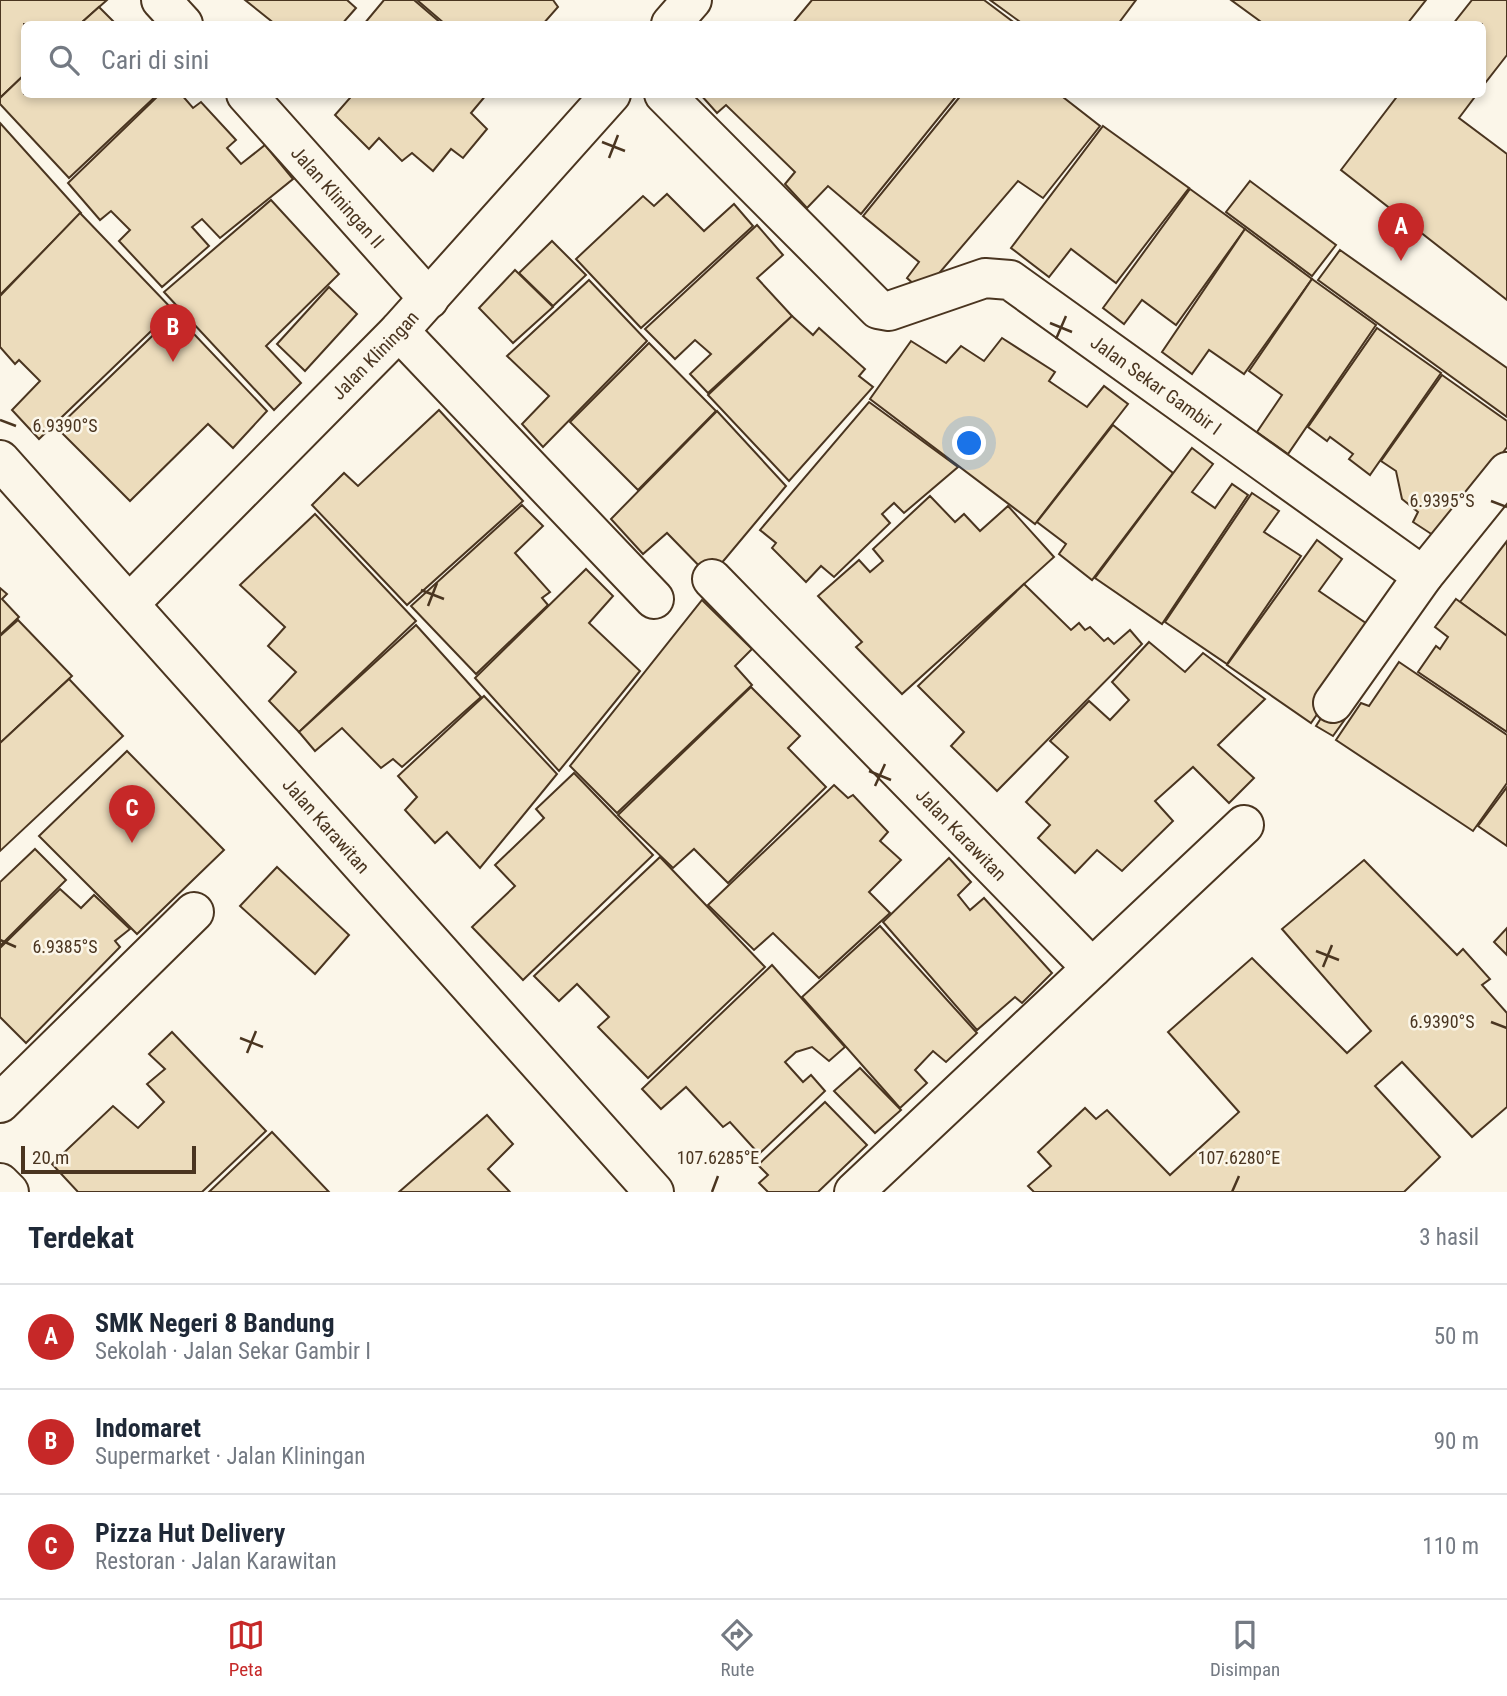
<!DOCTYPE html>
<html lang="id">
<head>
<meta charset="utf-8">
<style>
  :root { --surface:#fff; --page:#f6f6f7; --text:#1f2937; --muted:#747a83; --line:#e0e1e3; --accent:#c62828 }
  body { margin:0; font-family:"Roboto Condensed",sans-serif; background:var(--page); color:var(--text) }
  .scale { position:absolute; left:21px; bottom:18px; width:175px; box-sizing:border-box; padding-left:7px; border:4px solid #4a3520; border-top:0; font-size:19px; line-height:24px; white-space:nowrap; color:#4a3520; -webkit-text-stroke:5px #fbf6e9; paint-order:stroke }
  .you { position:absolute; left:970px; top:444px; width:24px; height:24px; margin:-18px; border:5px solid #fff; border-radius:50%; background:#1a73e8; box-shadow:0 0 0 10px #1a73e833 }
  .badge { display:grid; place-items:center; width:46px; height:46px; border-radius:50%; background:var(--accent); color:#fff; font-size:23px; font-weight:700 }
  .pin { position:absolute; translate:-50% -58px; filter:drop-shadow(0 2px 4px #0008) }
  .pin::after { content:''; position:absolute; top:37px; width:24px; height:21px; background:inherit; clip-path:polygon(0 0,100% 0,50% 100%) }
  .list { margin:0; padding:0; list-style:none }
  h2 { display:flex; justify-content:space-between; align-items:center; height:91px; margin:0; padding:0 28px; font-size:30px }
  h2 small { font-size:23px; font-weight:400; color:var(--muted) }
  .list li { display:grid; grid-template-columns:46px 1fr auto; gap:21px; align-items:center; box-sizing:border-box; height:105px; padding:0 28px; border-top:2px solid var(--line) }
  .list b { display:block; font-size:26px; white-space:nowrap }
  .list p { margin:0; font-size:23px; white-space:nowrap; color:var(--muted) }
  .list em { font-size:23px; font-style:normal; color:var(--muted) }
  .icon { flex:none; width:38px; height:38px; fill:none; stroke:currentColor; stroke-width:2; stroke-linecap:round; stroke-linejoin:round }
  .map { position:relative; flex:none; width:1507px; height:1192px; overflow:hidden }
  .search { position:absolute; background:var(--surface); box-shadow:0 4px 10px #0003; left:21px; right:21px; top:21px; height:77px; display:flex; align-items:center; gap:18px; box-sizing:border-box; padding:0 24px; border-radius:10px; color:var(--muted); font-size:26px }
  .sheet { height:406px; background:var(--surface) }
  nav { display:flex; justify-content:space-around; align-items:center; box-sizing:border-box; height:98px; border-top:2px solid var(--line); background:var(--surface); font-size:19px; color:var(--muted) }
  nav a { display:grid; justify-items:center; gap:4px }
  nav .on { color:var(--accent) }
  .map>svg:first-child { display:block }
</style>
</head>
<body>
<div class="map">
<svg width="1507" height="1192" viewBox="0 0 1507 1192">
  <rect width="100%" height="100%" fill="#fbf6e9"/>
  <g fill="#ecdcbc" stroke="#4a3520" stroke-width="2">
    <polygon points="0,0 107,0 80,24 24,24 24,75 0,98"/>
    <polygon points="245,0 347,0 356,8 342,24 275,24"/>
    <polygon points="384,0 414,0 442,24 364,24"/>
    <polygon points="417,0 553,0 558,7 543,24 445,24"/>
    <polygon points="812,0 984,0 1016,24 792,24"/>
    <polygon points="990,0 1136,0 1118,24 1023,24"/>
    <polygon points="1231,0 1426,0 1407,24 1264,24"/>
    <polygon points="1472,0 1507,0 1507,55 1482,87 1482,24 1453,24"/>
    <polygon points="99,7 116,24 80,24"/>
    <polygon points="24,75 24,94 158,94 69,178 0,104 0,98"/>
    <polygon points="160,94 181,94 193,108 201,102 236,140 227,148 241,164 265,145 293,179 220,238 202,219 192,227 209,246 162,287 119,241 130,230 111,211 100,220 68,183"/>
    <polygon points="345,94 487,94 471,113 487,129 463,158 451,149 433,171 412,153 402,161 379,138 369,149 335,115 350,98"/>
    <polygon points="700,94 958,94 861,214 828,186 807,208 785,184 795,172 726,105 717,113"/>
    <polygon points="962,94 1059,94 1100,126 1043,198 1018,181 923,292 907,278 919,262 863,216"/>
    <polygon points="1399,94 1477,94 1459,118 1507,154 1507,300 1341,170"/>
    <polygon points="0,123 81,213 0,295"/>
    <polygon points="1103,126 1189,188 1116,283 1071,249 1049,277 1011,248"/>
    <polygon points="1250,181 1336,245 1312,276 1226,212"/>
    <polygon points="1190,189 1245,229 1176,325 1142,300 1124,324 1103,308"/>
    <polygon points="667,194 704,231 734,204 753,226 641,328 576,259 643,196 654,206"/>
    <polygon points="271,200 339,274 266,346 301,383 274,410 164,292"/>
    <polygon points="80,213 173,310 39,439 12,410 40,381 19,360 15,364 0,347 0,296"/>
    <polygon points="757,225 783,255 757,278 792,316 708,393 690,374 711,354 695,340 675,359 645,329"/>
    <polygon points="1245,229 1312,279 1244,374 1209,350 1192,374 1162,352"/>
    <polygon points="552,241 586,275 553,306 519,273"/>
    <polygon points="1340,250 1507,368 1507,417 1318,280"/>
    <polygon points="515,270 553,307 513,343 479,308"/>
    <polygon points="1312,279 1376,325 1288,454 1257,432 1282,395 1249,371"/>
    <polygon points="589,280 647,341 543,447 522,424 549,396 507,356"/>
    <polygon points="329,287 357,314 305,371 277,344"/>
    <polygon points="175,314 267,411 233,448 208,424 130,501 57,428"/>
    <polygon points="792,316 813,335 819,328 865,369 859,376 873,387 789,481 708,395"/>
    <polygon points="1377,328 1441,373 1370,475 1349,459 1353,454 1330,437 1327,441 1308,427"/>
    <polygon points="1002,338 1055,372 1049,381 1087,407 1104,386 1128,404 1035,524 870,399 911,341 946,363 961,346 984,361"/>
    <polygon points="649,343 716,411 638,490 570,422"/>
    <polygon points="1442,375 1507,421 1507,447 1439,539 1413,522 1418,512 1402,499 1396,471 1381,461"/>
    <polygon points="869,402 958,467 904,513 894,503 882,514 890,523 834,577 821,566 806,582 772,548 776,543 760,530"/>
    <polygon points="439,410 523,501 407,605 312,505 344,473 358,486"/>
    <polygon points="717,411 786,486 710,577 667,533 643,554 611,519"/>
    <polygon points="1113,425 1173,473 1092,580 1059,554 1066,544 1037,522"/>
    <polygon points="1192,448 1213,464 1192,492 1215,508 1232,484 1248,495 1162,624 1095,578"/>
    <polygon points="1252,493 1279,511 1264,532 1301,556 1227,664 1165,622"/>
    <polygon points="930,496 955,522 964,514 980,531 1008,506 1054,557 902,694 856,647 862,642 818,596 859,560 870,572 883,561 873,549"/>
    <polygon points="522,505 543,526 515,553 550,592 542,598 548,605 476,674 411,606"/>
    <polygon points="315,514 416,621 299,732 269,701 296,672 268,646 285,627 240,585"/>
    <polygon points="1317,540 1342,559 1319,591 1376,630 1311,723 1227,665"/>
    <polygon points="1507,541 1507,636 1460,602"/>
    <polygon points="586,569 613,596 589,623 640,671 559,771 475,678"/>
    <polygon points="1024,584 1071,630 1079,623 1085,630 1090,627 1104,641 1108,638 1114,644 1130,630 1142,644 997,791 951,746 964,732 918,686"/>
    <polygon points="0,588 7,594 2,599 19,617 0,635"/>
    <polygon points="1456,599 1507,636 1507,732 1418,672 1436,646 1440,649 1448,637 1435,627"/>
    <polygon points="702,600 752,649 735,666 752,685 617,813 570,766"/>
    <polygon points="18,620 72,676 0,743 0,636"/>
    <polygon points="416,625 481,697 402,767 393,759 381,768 342,728 315,751 299,732"/>
    <polygon points="1149,642 1185,672 1203,653 1265,699 1218,745 1254,778 1229,803 1193,767 1155,801 1173,821 1122,871 1097,850 1075,873 1038,838 1050,825 1026,802 1068,757 1050,741 1089,701 1110,720 1129,700 1112,682"/>
    <polygon points="1399,662 1507,735 1507,783 1473,831 1336,740 1361,703 1369,706"/>
    <polygon points="69,679 123,736 0,851 0,743"/>
    <polygon points="751,687 800,736 788,748 826,787 728,883 694,849 673,868 618,815"/>
    <polygon points="484,696 557,774 480,868 447,832 435,843 405,810 417,797 398,776"/>
    <polygon points="1330,704 1348,715 1333,736 1316,726"/>
    <polygon points="127,751 224,850 137,934 39,836"/>
    <polygon points="574,773 653,855 523,980 472,927 515,886 495,865 544,818 536,809"/>
    <polygon points="834,785 848,798 853,795 888,832 880,841 901,860 869,892 890,913 819,978 773,933 754,950 708,905"/>
    <polygon points="1507,787 1507,846 1478,826"/>
    <polygon points="35,849 66,880 0,946 0,882"/>
    <polygon points="660,857 765,967 648,1078 598,1027 609,1017 577,984 559,1001 534,976"/>
    <polygon points="949,858 971,882 958,895 970,910 984,898 1052,973 1022,1003 1015,997 977,1030 883,922"/>
    <polygon points="1364,860 1457,955 1463,949 1490,979 1482,985 1507,1013 1507,1107 1472,1137 1402,1062 1375,1086 1440,1157 1404,1192 1034,1192 1028,1186 1051,1166 1038,1152 1085,1108 1096,1119 1107,1110 1170,1175 1239,1112 1168,1032 1252,958 1347,1053 1371,1031 1282,929"/>
    <polygon points="277,867 349,935 315,974 240,906"/>
    <polygon points="60,889 81,908 94,895 130,929 115,941 120,947 26,1043 0,1017 0,948"/>
    <polygon points="880,926 977,1033 946,1062 933,1051 915,1070 927,1083 900,1108 802,997"/>
    <polygon points="1507,928 1507,955 1494,942"/>
    <polygon points="772,965 845,1047 829,1061 812,1047 796,1052 785,1062 803,1082 811,1075 825,1091 759,1154 730,1122 723,1127 686,1087 661,1109 642,1089"/>
    <polygon points="172,1032 266,1131 202,1192 78,1192 52,1164 113,1106 138,1128 164,1102 147,1084 165,1069 149,1054"/>
    <polygon points="860,1068 901,1110 875,1133 834,1091"/>
    <polygon points="825,1102 867,1145 818,1192 768,1192 759,1183 768,1175 758,1165"/>
    <polygon points="487,1115 513,1144 488,1169 510,1192 399,1192"/>
    <polygon points="272,1132 329,1192 209,1192"/>
  </g>
  <g fill="none" stroke-linecap="round" stroke-linejoin="round">
    <g stroke="#4a3520" stroke-width="42">
      <g id="street">
        <polyline points="161,0 183,24"/>
        <path id="s1" d="M 246,94 L 429,299"/>
        <path id="s2" d="M 664,94 L 878,309 L 889,311 L 985,278 L 1010,280 L 1423,576"/>
        <polyline points="399,331 654,599"/>
        <path id="s3" d="M 712,579 L 1092,968"/>
        <polyline points="1333,703 1423,576 1507,472"/>
        <polyline points="0,1103 194,912"/>
        <polyline points="0,1183 9,1192"/>
        <polyline points="854,1192 1244,825"/>
      </g>
    </g>
    <g stroke="#4a3520" stroke-width="42">
      <g id="secondary">
        <polyline points="671,24 692,0"/>
        <path id="s4" d="M 0,460 L 654,1192"/>
        <path id="s5" d="M 129,604 L 399,331 L 611,94"/>
      </g>
    </g>
    <use href="#street" stroke="#fbf6e9" stroke-width="38"/>
    <use href="#secondary" stroke="#fbf6e9" stroke-width="38"/>
  </g>
  <path fill="none" stroke="#4a3520" stroke-width="2.5" d="M 602,142 L 625,151M 609,158 L 618,135M 1050,323 L 1072,332M 1056,339 L 1066,316M 0,420 L 16,426M 1491,501 L 1507,507M 421,590 L 444,599M 428,606 L 437,583M 869,771 L 891,780M 875,786 L 885,764M 0,940 L 16,947M 1316,951 L 1339,960M 1323,967 L 1332,945M 1491,1022 L 1507,1028M 240,1038 L 263,1047M 247,1053 L 256,1031M 712,1192 L 718,1176M 1232,1192 L 1239,1176"/>
  <g text-anchor="middle" dominant-baseline="central" stroke-width="5" stroke-linejoin="round" paint-order="stroke">
    <g font-size="19" fill="#4a3520" stroke="#fbf6e9">
      <text stroke="none"><textPath href="#s1" startOffset="138">Jalan Kliningan II</textPath></text>
      <text stroke="none"><textPath href="#s5" startOffset="350">Jalan Kliningan</textPath></text>
      <text stroke="none"><textPath href="#s2" startOffset="621">Jalan Sekar Gambir I</textPath></text>
      <text stroke="none"><textPath href="#s4" startOffset="490">Jalan Karawitan</textPath></text>
      <text stroke="none"><textPath href="#s3" startOffset="357">Jalan Karawitan</textPath></text>
    </g>
  </g>
  <g font-size="18" text-anchor="middle" fill="#4a3520" stroke="#fbf6e9" stroke-width="5" stroke-linejoin="round" paint-order="stroke">
    <text x="65" y="432">6.9390°S</text>
    <text x="1442" y="507">6.9395°S</text>
    <text x="65" y="953">6.9385°S</text>
    <text x="1442" y="1028">6.9390°S</text>
    <text x="718" y="1164">107.6285°E</text>
    <text x="1239" y="1164">107.6280°E</text>
  </g>
</svg>
<div class="scale">20 m</div>
<div class="you"></div>
<div class="pin badge" style="left:1401px;top:261px">A</div>
<div class="pin badge" style="left:173px;top:362px">B</div>
<div class="pin badge" style="left:132px;top:843px">C</div>
<div class="search"><svg class="icon" aria-label="search" viewBox="0 0 24 24"><circle cx="10" cy="10" r="6"/><path d="M15 15l6 6"/></svg>Cari di sini</div>
</div>
<section class="sheet">
<h2>Terdekat<small>3 hasil</small></h2>
<ul class="list">
<li><span class="badge">A</span><div><b>SMK Negeri 8 Bandung</b><p>Sekolah · Jalan Sekar Gambir I</p></div><em>50 m</em></li>
<li><span class="badge">B</span><div><b>Indomaret</b><p>Supermarket · Jalan Kliningan</p></div><em>90 m</em></li>
<li><span class="badge">C</span><div><b>Pizza Hut Delivery</b><p>Restoran · Jalan Karawitan</p></div><em>110 m</em></li>
</ul>
</section>
<nav>
<a class="on"><svg class="icon" aria-label="map" viewBox="0 0 24 24"><path d="M3 6l6-2 6 2 6-2v14l-6 2-6-2-6 2zM9 4v14M15 6v14"/></svg>Peta</a>
<a><svg class="icon" aria-label="directions" viewBox="0 0 24 24"><path d="M12 3l9 9-9 9-9-9zM9 14v-3h6M13 9l2 2-2 2"/></svg>Rute</a>
<a><svg class="icon" aria-label="saved" viewBox="0 0 24 24"><path d="M7 4h10v16l-5-4-5 4z"/></svg>Disimpan</a>
</nav>
</body>
</html>
